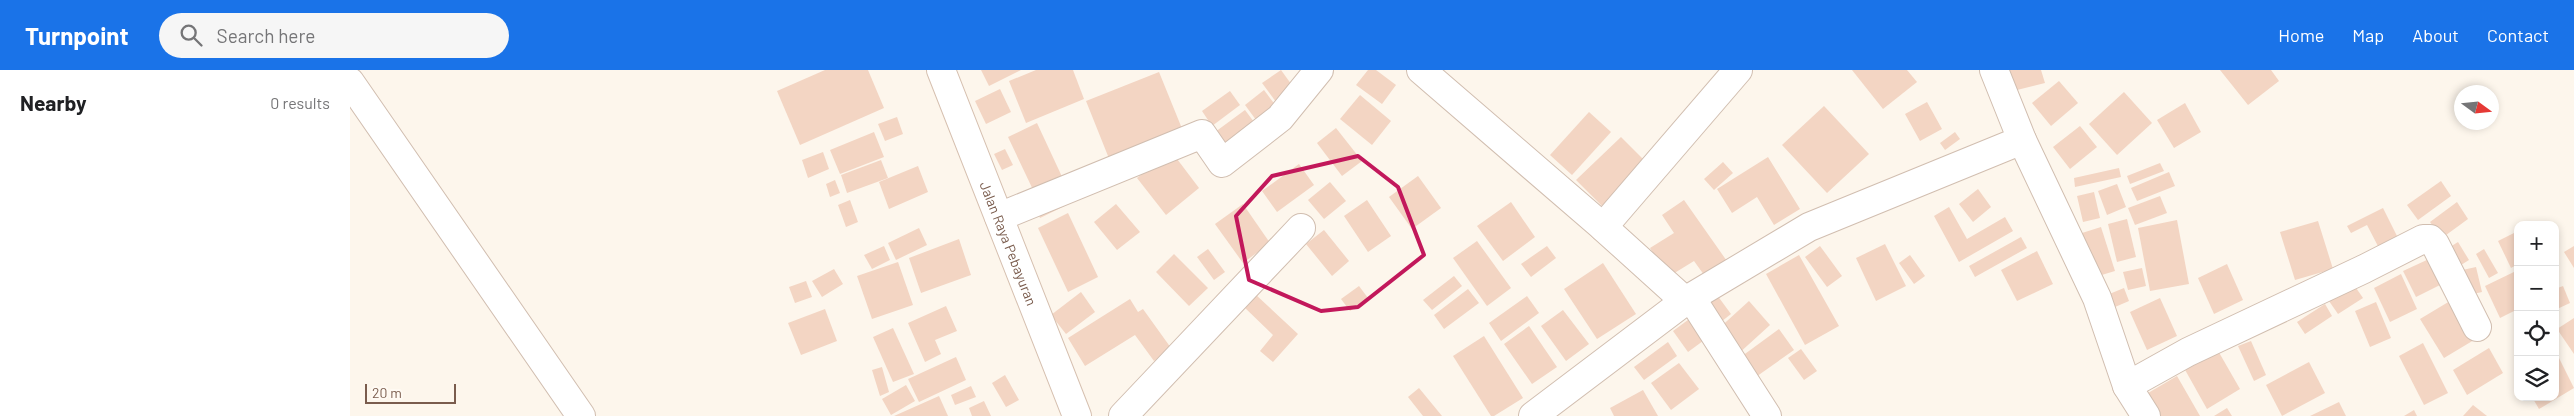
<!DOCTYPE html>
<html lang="en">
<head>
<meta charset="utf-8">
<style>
  :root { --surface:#fff; --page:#f6f6f6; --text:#202124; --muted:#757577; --line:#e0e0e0; --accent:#1a73e8 }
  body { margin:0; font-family:Barlow,sans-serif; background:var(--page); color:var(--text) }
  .controls { position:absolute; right:15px; bottom:15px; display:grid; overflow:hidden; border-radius:10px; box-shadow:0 2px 8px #0003 }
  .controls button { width:45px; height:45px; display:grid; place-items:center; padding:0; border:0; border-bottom:1px solid var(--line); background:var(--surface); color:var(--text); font:25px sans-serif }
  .compass { position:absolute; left:2104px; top:15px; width:45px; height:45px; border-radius:50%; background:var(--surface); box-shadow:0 2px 8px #0003; rotate:105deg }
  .scale { position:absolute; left:15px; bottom:12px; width:91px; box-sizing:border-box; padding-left:5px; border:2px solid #7a5c4d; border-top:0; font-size:14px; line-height:18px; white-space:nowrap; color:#7a5c4d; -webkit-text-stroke:4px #fffaf3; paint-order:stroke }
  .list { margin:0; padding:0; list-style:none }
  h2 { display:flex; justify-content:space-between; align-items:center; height:65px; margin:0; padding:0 20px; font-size:21px }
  h2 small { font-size:16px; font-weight:400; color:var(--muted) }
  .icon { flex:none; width:28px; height:28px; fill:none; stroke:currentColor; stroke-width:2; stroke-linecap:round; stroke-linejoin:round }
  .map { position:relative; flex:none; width:2224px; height:346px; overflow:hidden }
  header { display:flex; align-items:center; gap:30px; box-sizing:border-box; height:70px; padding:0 25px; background:var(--accent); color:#fff }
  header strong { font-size:24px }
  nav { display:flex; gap:28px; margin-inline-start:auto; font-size:18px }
  .search { width:350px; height:45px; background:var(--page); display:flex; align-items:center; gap:12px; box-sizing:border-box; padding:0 18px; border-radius:28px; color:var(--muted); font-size:19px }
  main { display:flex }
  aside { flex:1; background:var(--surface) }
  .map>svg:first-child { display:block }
</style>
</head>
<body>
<header>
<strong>Turnpoint</strong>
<div class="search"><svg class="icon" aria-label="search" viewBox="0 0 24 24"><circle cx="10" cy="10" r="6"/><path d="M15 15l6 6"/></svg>Search here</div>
<nav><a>Home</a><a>Map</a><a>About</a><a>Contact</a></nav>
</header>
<main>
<aside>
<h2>Nearby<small>0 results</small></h2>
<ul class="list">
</ul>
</aside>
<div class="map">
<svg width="2224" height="346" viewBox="0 0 2224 346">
  <rect width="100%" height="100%" fill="#fdf6ec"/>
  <g fill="#f3d5c3">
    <polygon points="475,0 518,0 534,38 450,75 427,21"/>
    <polygon points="631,0 671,0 639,16"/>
    <polygon points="686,0 723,0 734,29 676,53 659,11"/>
    <polygon points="931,0 944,18 926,32 912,13"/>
    <polygon points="1018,0 1026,0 1046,15 1032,34 1006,15"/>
    <polygon points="1502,0 1557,0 1567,12 1533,39"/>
    <polygon points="1653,0 1691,0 1695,13 1659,22"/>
    <polygon points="1870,0 1921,0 1929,11 1898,35"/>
    <polygon points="809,2 835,66 762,96 736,31"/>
    <polygon points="1709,11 1728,33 1701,56 1682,33"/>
    <polygon points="650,19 661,42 636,54 625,31"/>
    <polygon points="914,20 929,40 909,54 895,35"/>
    <polygon points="880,21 890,35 862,56 852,41"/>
    <polygon points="1774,22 1802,53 1767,85 1739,54"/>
    <polygon points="1010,25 1041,51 1022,75 990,49"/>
    <polygon points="1577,32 1592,59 1570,71 1555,44"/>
    <polygon points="1835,33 1851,62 1824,78 1807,50"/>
    <polygon points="1474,36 1519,84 1477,123 1432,75"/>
    <polygon points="895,40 910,60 876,85 861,65"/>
    <polygon points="1239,42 1261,62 1222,105 1200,85"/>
    <polygon points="547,47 553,64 535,71 528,54"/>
    <polygon points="687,53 714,111 685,124 658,67"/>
    <polygon points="1730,56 1747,77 1720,99 1703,77"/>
    <polygon points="986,58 1012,91 992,106 967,73"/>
    <polygon points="524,62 534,87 490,104 480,80"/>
    <polygon points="1605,62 1610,69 1595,80 1590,73"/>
    <polygon points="1271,67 1297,93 1252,136 1226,110"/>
    <polygon points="655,79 663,95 652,100 644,84"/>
    <polygon points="821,81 849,118 816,145 787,108"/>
    <polygon points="473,82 479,99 458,108 452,90"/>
    <polygon points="1418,87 1450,139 1424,155 1407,127 1382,143 1367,119"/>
    <polygon points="531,90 538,108 497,123 491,105"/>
    <polygon points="1373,92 1383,103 1364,120 1354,109"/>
    <polygon points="1810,93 1814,101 1780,114 1777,106"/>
    <polygon points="949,94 964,115 927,142 912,121"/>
    <polygon points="568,96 578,122 539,139 529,112"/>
    <polygon points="1769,98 1771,107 1725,117 1724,108"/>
    <polygon points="1819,102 1825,116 1787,131 1781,118"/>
    <polygon points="1068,106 1091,138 1062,159 1039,127"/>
    <polygon points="485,110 490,123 480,127 476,114"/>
    <polygon points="2091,111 2101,126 2068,150 2057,135"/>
    <polygon points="980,112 996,131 974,149 958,130"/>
    <polygon points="1767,114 1776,137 1757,145 1748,121"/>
    <polygon points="1628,119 1641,137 1623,152 1609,134"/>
    <polygon points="1744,122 1750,148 1733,152 1727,126"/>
    <polygon points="1810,126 1817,143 1785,155 1778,138"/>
    <polygon points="731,128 690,148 688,143"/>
    <polygon points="500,130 508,152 496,157 488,135"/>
    <polygon points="1017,130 1041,166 1018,182 994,146"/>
    <polygon points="1334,130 1379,194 1357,209 1344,191 1318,207 1300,178 1324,163 1312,145"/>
    <polygon points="1161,132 1185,167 1153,191 1127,156"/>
    <polygon points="2107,132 2118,149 2092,168 2080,152"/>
    <polygon points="766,134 790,162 767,180 744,152"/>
    <polygon points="893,134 920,173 893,193 865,154"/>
    <polygon points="1599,137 1617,169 1655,147 1663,161 1609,192 1584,146"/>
    <polygon points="2033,138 2049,170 2030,180 2017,155 2001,163 1997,156"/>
    <polygon points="718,143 748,207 718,222 688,158"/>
    <polygon points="1777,149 1786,187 1767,192 1758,154"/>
    <polygon points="1827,150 1839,214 1800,221 1788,158"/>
    <polygon points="1968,151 1983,199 1945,210 1930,162"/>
    <polygon points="1751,157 1765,201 1745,207 1732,163"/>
    <polygon points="569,158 577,175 546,190 538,173"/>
    <polygon points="974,160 999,191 982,206 956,174"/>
    <polygon points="2168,161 2168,194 2161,198 2148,171"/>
    <polygon points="1671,167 1677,178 1625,207 1619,196"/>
    <polygon points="609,169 621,205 571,223 559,188"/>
    <polygon points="1127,171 1161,218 1137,236 1103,188"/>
    <polygon points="2108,172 2119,190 2103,200 2092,182"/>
    <polygon points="1535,174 1556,216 1526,231 1506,188"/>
    <polygon points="534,176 540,190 522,199 514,185"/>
    <polygon points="1197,176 1206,188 1181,207 1171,194"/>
    <polygon points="1470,176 1492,206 1477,217 1455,187"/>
    <polygon points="2224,176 2224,198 2214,182"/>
    <polygon points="858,179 875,202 864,210 847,187"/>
    <polygon points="2134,179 2148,203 2139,208 2126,184"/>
    <polygon points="1687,181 1703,214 1667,231 1651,200"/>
    <polygon points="824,184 858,218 839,236 806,202"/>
    <polygon points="1449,185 1489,256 1455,275 1416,204"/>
    <polygon points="1560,185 1575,206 1564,214 1549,193"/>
    <polygon points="2079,189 2092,214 2066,227 2053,201"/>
    <polygon points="548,192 563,235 522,249 507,206"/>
    <polygon points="1253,193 1286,244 1247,269 1214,219"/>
    <polygon points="1877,194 1893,230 1864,244 1848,208"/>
    <polygon points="2126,197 2132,222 2114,226 2108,201"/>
    <polygon points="1792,198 1796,216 1778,220 1773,202"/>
    <polygon points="484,199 493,214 472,227 462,211"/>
    <polygon points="2168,200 2168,239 2150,248 2135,216"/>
    <polygon points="2051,204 2067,239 2040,252 2024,218"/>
    <polygon points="1104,206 1112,216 1082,240 1073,230"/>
    <polygon points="456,211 462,227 445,233 439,217"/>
    <polygon points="2004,215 2013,228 1988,244 1979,231"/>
    <polygon points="1009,216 1018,228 1000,241 991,229"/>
    <polygon points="2213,216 2220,233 2205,240 2205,219"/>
    <polygon points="1774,218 1779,231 1758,240 1752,227"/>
    <polygon points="1118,219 1129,233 1094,259 1084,245"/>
    <polygon points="731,222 745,242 716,264 701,245"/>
    <polygon points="905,224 948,264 923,292 910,281 923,265 893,236"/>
    <polygon points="1367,225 1381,244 1367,255 1353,236"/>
    <polygon points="1177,226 1189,243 1151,271 1139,253"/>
    <polygon points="1810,228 1827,266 1797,280 1780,242"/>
    <polygon points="780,229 788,242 793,239 821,278 804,291 785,265 735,296 718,268"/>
    <polygon points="1399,231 1420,255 1387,285 1366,261"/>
    <polygon points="2100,231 2124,270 2094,288 2070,249"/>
    <polygon points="2026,232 2041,268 2020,277 2005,241"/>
    <polygon points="1975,234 1982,246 1955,264 1947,252"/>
    <polygon points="596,236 607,261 585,270 591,284 575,292 558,253"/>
    <polygon points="475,239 487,271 451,285 438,253"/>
    <polygon points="1213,240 1239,274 1216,291 1191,256"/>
    <polygon points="1342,247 1357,268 1338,282 1323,261"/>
    <polygon points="2224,248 2224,284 2207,259"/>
    <polygon points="1179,256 1207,297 1182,314 1154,274"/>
    <polygon points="543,258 564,304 543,312 523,267"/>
    <polygon points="1429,259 1444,280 1403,309 1388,289"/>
    <polygon points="1134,266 1173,328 1144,346 1141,346 1103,286"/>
    <polygon points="1901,271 1916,305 1904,311 1888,276"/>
    <polygon points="1318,272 1327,286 1294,310 1284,297"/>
    <polygon points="2073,273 2098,323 2074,335 2049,286"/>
    <polygon points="2139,278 2153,303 2117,325 2103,300"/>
    <polygon points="1451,279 1467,301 1454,310 1438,288"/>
    <polygon points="1867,279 1890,319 1857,339 1834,298"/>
    <polygon points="606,287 616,310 569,332 558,309"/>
    <polygon points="2209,288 2224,318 2189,339 2182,327 2205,327 2205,290"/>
    <polygon points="1959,292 1975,323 1932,346 1916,315"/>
    <polygon points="1329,293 1349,319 1321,340 1301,313"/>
    <polygon points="532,297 539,322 530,326 522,300"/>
    <polygon points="655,305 669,330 656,337 642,313"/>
    <polygon points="1827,306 1850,346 1805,346 1793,326"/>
    <polygon points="556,315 565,331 541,345 532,329"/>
    <polygon points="621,316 626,327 605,335 601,325"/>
    <polygon points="1069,318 1092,346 1073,346 1058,327"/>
    <polygon points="1293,320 1308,346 1264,346 1260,338"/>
    <polygon points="589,326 598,346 544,346"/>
    <polygon points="634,331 641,346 622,346 619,338"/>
    <polygon points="1989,332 1996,346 1960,346"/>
    <polygon points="2123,335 2137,346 2113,346"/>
    <polygon points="1877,338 1882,346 1864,346"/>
    <polygon points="2064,340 2067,346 2054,346"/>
  </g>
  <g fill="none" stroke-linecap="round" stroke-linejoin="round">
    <g stroke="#d1beb0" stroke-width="30">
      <g id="street">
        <polyline points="1071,0 1253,157 1335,231"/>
        <polyline points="1644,0 1672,70 1747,228 1777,316 1796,346"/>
        <polyline points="0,12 231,346"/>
        <polyline points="649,147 852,64 872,93 930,48 969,0"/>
        <polyline points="1253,157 1388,0"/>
        <polyline points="1342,229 1417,346"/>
        <polyline points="1777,316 1838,282 2014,199 2073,169 2080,169 2085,174 2127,257"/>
        <polyline points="773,346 951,158"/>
        <polyline points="1183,346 1335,231 1459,157 1672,70"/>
      </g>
    </g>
    <g stroke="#d6c0b0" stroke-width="30">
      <g id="secondary">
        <path id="s1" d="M 591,0 L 727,346"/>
      </g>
    </g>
    <use href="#street" stroke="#fff" stroke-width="28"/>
    <use href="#secondary" stroke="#fff" stroke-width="28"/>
  </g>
  <path fill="none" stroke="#c2185b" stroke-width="4" stroke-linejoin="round" d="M 1008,86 L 1048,117 L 1074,185 L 1008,237 L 971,241 L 899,210 L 886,146 L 922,106 Z"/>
  <g text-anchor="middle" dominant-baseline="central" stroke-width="4" stroke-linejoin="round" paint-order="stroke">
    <g font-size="14" fill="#7a5c4d" stroke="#fffaf3">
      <text stroke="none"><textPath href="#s1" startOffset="186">Jalan Raya Pebayuran</textPath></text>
    </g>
  </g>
</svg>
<div class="controls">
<button>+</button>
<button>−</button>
<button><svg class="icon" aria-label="locate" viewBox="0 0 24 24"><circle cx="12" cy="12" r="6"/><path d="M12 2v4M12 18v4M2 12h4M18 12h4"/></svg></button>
<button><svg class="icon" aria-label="layers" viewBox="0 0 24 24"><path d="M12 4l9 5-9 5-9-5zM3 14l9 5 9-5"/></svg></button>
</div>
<svg class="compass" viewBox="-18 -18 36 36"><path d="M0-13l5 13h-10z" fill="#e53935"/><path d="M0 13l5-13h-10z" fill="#757577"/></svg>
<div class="scale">20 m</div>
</div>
</main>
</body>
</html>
